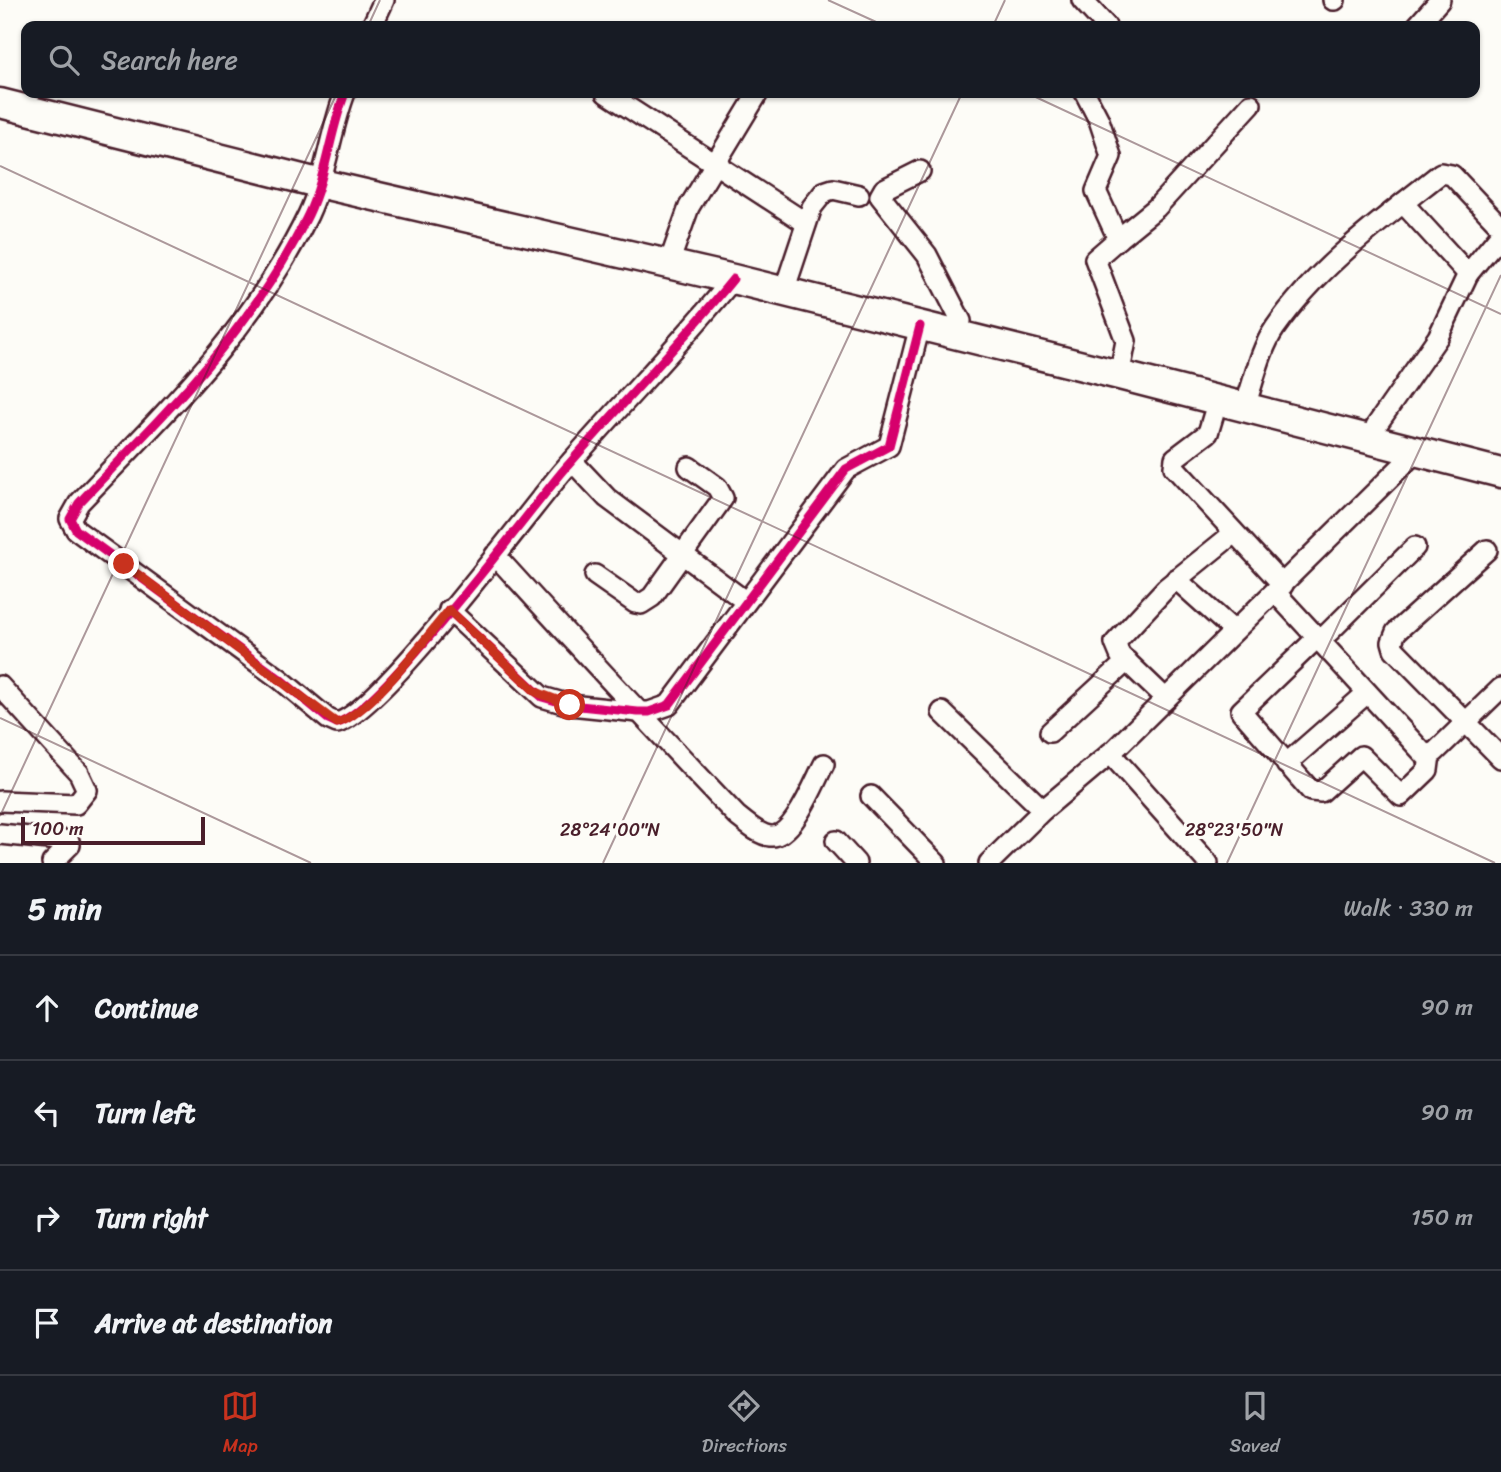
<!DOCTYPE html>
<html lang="en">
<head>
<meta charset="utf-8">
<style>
  :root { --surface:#171b24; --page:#20242c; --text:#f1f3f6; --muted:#9ea1a6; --line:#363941; --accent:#c8321e }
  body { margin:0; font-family:Sriracha,sans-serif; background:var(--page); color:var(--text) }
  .scale { position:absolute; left:21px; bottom:18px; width:184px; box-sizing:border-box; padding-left:7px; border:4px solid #4a1f2b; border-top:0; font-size:19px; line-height:24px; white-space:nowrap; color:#4a1f2b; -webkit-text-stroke:5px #fdfcf7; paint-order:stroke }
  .stop { position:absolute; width:21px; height:21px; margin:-16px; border:5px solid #c8321e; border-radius:50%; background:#fff }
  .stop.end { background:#c8321e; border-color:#fff; box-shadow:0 2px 7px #0008 }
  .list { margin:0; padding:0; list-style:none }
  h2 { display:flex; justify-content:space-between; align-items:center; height:91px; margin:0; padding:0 28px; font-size:30px }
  h2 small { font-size:23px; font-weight:400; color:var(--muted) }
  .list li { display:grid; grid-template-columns:46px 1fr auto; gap:21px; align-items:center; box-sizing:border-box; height:105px; padding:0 28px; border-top:2px solid var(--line) }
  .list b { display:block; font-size:26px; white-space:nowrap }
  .list em { font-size:23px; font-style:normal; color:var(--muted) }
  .icon { flex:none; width:38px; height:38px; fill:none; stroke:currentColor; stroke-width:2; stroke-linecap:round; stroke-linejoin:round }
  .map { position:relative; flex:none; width:1501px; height:863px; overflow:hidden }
  .search { position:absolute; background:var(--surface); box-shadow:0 2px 5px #0004; left:21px; right:21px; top:21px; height:77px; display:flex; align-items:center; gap:18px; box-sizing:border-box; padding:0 24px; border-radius:14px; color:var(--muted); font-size:26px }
  .sheet { height:511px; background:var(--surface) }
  nav { display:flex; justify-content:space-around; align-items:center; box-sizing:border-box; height:98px; border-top:2px solid var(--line); background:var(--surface); font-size:19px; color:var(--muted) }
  nav a { display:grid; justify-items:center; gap:4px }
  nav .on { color:var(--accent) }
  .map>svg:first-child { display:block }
</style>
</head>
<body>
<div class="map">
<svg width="1501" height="863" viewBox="0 0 1501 863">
  <rect width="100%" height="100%" fill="#fdfcf7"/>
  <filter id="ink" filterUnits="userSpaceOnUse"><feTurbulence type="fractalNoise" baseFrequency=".0143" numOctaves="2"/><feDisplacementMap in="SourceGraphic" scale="14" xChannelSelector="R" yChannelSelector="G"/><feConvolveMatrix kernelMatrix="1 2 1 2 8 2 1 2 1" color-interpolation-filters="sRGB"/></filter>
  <g filter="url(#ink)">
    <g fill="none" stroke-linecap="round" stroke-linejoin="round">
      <g stroke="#4a1f2b" stroke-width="24">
        <g id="minor">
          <polyline points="1082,0 1106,26"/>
          <polyline points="1333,0 1335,0"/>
          <polyline points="372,26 384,0"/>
          <polyline points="1417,26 1440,0"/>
          <path d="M 345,93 C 330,132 326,177 308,215 C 254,328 164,414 79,503 L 70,519 L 76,530 L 280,679 L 328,719 L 337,723 C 381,711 525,516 563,471 C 619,406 679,346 733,279"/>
          <polyline points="606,93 806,223"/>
          <polyline points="1085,93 1099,120 1111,156 1096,191 1118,239 1095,259 1126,341 1122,361"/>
          <polyline points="920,171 884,189 880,196 927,255 961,321"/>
          <polyline points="1403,203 1468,274"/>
          <polyline points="1118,239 1156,208 1251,104"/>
          <polyline points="673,252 689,207 758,93"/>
          <polyline points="788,279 812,207 824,192 833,189 859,195"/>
          <path d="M 1249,394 C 1256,372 1262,347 1275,328 C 1318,266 1383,219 1441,173 L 1452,175 L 1501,227"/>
          <polyline points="1218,400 1208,433 1175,458 1174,467 1283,585"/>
          <polyline points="1376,426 1438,337 1468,274 1501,234"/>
          <polyline points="572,461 607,498 745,601"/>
          <polyline points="1487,550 1396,632 1392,642 1394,649 1501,758"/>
          <path d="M 495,555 C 575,643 655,730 737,816 C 746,823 759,835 770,836 C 793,839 815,781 824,764"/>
          <polyline points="595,575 635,603 641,604 652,597 723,498 717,487 689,467"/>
          <polyline points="1176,579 1234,631"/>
          <polyline points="1275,592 1425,755 1435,752 1501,688"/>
          <polyline points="449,610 542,697 570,705 638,712 649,712 669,705 846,469 889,446 920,326"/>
          <polyline points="1317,638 1241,711 1311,791 1321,792 1361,756 1401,796 1428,770 1430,755"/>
          <polyline points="1320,641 1415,547"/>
          <polyline points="0,686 79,773 87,790 76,804 0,801"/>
          <polyline points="1166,699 1120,655 1115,643 1166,588 1234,533"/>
          <polyline points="942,712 1043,810"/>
          <polyline points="1050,732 1127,661"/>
          <polyline points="1110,753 1208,863"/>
          <polyline points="1286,764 1367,693"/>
          <polyline points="871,796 936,863"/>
          <polyline points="0,834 69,841 70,845 52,863"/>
          <polyline points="836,841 856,863"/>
          <polyline points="989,863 1043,810 1113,751 1417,451"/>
        </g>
      </g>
      <g stroke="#4a1f2b" stroke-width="33">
        <polyline id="highway" points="0,103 318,183 733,279 1119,375 1501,473"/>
      </g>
      <use href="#minor" stroke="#fdfcf7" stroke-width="19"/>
      <use href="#highway" stroke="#fdfcf7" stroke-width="28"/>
      <g stroke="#fdfcf7" stroke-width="13">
        <g id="cycleway">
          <path d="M 345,93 C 330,132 326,177 308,215 C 254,328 164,414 79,503 L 70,519 L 76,530 L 280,679 L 328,719 L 337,723 C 381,711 525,516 563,471 C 619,406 679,346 733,279"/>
          <polyline points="449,610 542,697 570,705 638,712 649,712 669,705 846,469 889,446 920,326"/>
        </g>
      </g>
      <use href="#cycleway" stroke="#d6006c" stroke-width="9"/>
    </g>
  </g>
  <g fill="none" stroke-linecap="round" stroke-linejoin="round" filter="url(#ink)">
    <path stroke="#c8321e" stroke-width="9" d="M 124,564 L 337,723 C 370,714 426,638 449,610 L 536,692 L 570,705"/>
  </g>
  <path fill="none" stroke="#4a1f2b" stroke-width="2" stroke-opacity="0.45" d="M 828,0 L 885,26M 368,26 L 380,0M 993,26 L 1005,0M 1027,93 L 1501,314M 0,166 L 1495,863M 0,718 L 311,863M 0,816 L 337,93M 603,863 L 962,93M 1227,863 L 1501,275"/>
  <g font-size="18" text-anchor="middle" fill="#4a1f2b" stroke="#fdfcf7" stroke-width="6" stroke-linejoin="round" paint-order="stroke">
    <text x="610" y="836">28°24'00"N</text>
    <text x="1234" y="836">28°23'50"N</text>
  </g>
</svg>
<div class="scale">100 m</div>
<div class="stop" style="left:570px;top:705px"></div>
<div class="stop end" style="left:124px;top:564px"></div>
<div class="search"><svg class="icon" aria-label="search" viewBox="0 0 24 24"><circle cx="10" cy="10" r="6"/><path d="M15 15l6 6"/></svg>Search here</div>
</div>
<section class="sheet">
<h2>5 min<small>Walk · 330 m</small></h2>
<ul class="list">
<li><svg class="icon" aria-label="ahead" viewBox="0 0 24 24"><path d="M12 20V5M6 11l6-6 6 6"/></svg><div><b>Continue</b></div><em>90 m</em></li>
<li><svg class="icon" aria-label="left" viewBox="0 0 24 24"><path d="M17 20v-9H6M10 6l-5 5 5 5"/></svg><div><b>Turn left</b></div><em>90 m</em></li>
<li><svg class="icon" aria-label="right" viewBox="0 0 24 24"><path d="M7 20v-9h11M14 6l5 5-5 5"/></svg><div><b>Turn right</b></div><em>150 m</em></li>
<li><svg class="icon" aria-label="arrive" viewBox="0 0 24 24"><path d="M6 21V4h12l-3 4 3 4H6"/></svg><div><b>Arrive at destination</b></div></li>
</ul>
</section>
<nav>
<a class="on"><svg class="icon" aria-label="map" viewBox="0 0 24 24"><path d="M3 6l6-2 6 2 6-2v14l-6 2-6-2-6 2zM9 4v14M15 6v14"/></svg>Map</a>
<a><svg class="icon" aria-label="directions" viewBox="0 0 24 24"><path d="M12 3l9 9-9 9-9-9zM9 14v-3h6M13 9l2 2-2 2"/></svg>Directions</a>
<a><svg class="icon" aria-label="saved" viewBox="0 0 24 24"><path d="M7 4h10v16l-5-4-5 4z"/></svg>Saved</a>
</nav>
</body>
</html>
